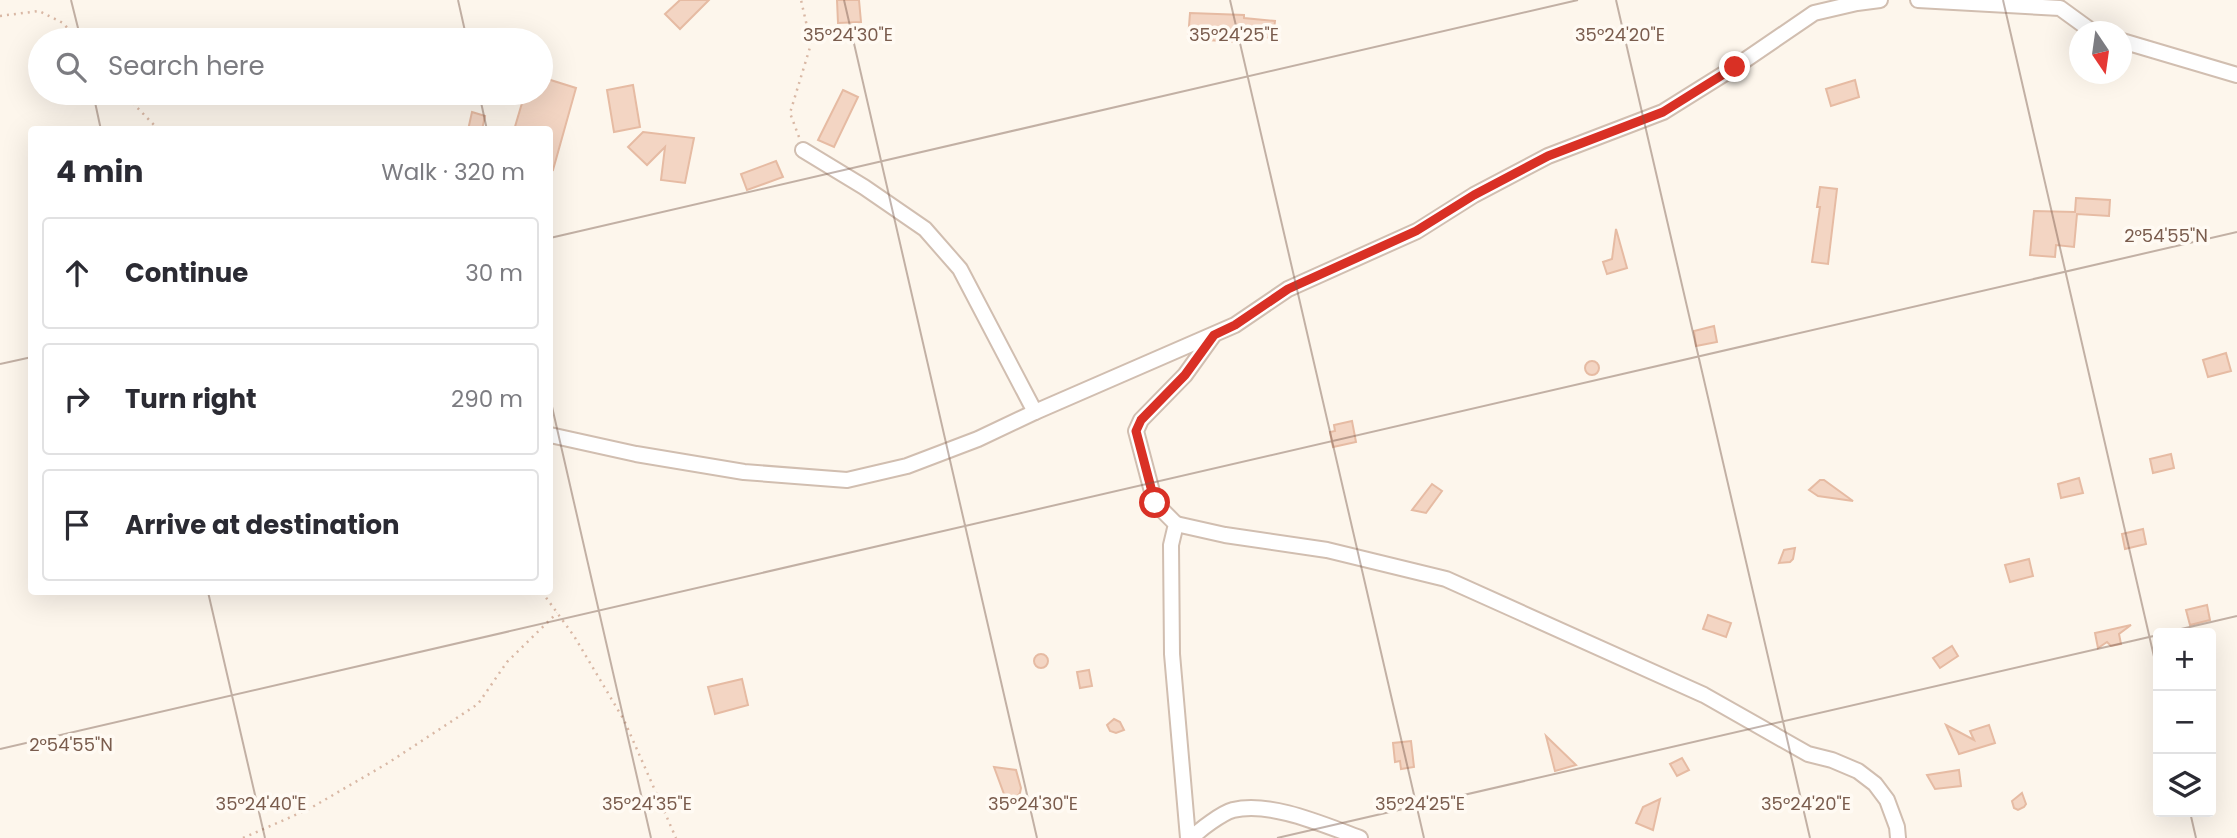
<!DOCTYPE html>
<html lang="en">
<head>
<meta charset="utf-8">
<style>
  :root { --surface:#fff; --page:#f2f2f3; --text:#2b2b33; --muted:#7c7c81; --line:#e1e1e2 }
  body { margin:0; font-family:Poppins,sans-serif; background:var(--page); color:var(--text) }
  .controls { position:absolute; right:21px; bottom:21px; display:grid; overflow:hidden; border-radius:7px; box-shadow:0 7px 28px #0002 }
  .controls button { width:63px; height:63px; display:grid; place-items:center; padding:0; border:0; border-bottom:2px solid var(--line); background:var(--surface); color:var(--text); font:35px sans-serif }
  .compass { position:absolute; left:2069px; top:21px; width:63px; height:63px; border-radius:50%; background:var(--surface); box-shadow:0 7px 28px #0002; rotate:167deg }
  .stop { position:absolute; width:21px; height:21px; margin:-16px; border:5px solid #d93025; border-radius:50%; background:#fff }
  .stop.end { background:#d93025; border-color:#fff; box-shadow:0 2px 7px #0008 }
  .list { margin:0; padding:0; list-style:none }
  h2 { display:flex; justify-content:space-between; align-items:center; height:91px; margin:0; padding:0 28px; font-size:30px }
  h2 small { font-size:23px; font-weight:400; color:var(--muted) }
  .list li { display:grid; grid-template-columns:46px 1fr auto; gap:21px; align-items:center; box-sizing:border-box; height:112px; margin:0 14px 14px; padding:0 14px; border:2px solid var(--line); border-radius:7px }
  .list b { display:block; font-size:26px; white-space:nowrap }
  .list em { font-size:23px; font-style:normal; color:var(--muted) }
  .icon { flex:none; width:38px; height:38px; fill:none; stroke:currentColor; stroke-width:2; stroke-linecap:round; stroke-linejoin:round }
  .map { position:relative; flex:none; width:2237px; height:838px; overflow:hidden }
  .search { position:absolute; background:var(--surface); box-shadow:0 7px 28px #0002; left:28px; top:28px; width:525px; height:77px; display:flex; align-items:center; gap:18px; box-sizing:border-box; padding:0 24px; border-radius:38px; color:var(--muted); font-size:26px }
  .panel { position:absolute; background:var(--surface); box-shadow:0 7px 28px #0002; left:28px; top:126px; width:525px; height:469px; border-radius:7px }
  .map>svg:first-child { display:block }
</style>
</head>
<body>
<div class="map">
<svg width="2237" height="838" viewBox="0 0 2237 838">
  <rect width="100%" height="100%" fill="#fdf6ec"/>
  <g fill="#f3d5c3" stroke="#e6bba3" stroke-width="2">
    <polygon points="680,0 709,0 680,29 665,14"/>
    <polygon points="837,0 859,0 861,22 838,23"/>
    <polygon points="1190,13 1244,15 1244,18 1275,21 1273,38 1243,35 1242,42 1188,39"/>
    <polygon points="541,77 576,88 553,170 550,169 550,130 514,130 525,93 541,93"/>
    <polygon points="1855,80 1859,97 1831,106 1826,89"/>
    <polygon points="633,85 640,127 614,132 607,90"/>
    <polygon points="843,90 858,97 834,147 818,140"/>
    <polygon points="472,112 485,116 482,130 468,130"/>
    <polygon points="643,132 694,138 685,183 661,180 665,147 647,165 628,147"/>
    <polygon points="776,161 783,177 747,190 741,174"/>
    <polygon points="1820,187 1837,189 1828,264 1812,262 1820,207 1817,207"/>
    <polygon points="2076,198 2110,200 2109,216 2077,214 2074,247 2056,245 2055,257 2030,255 2034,211 2075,212"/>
    <polygon points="1616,229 1627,268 1607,274 1603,262 1612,259"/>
    <polygon points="1714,326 1717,342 1696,346 1694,331"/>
    <polygon points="2226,353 2231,371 2208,377 2203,360"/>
    <circle cx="1592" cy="368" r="7"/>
    <polygon points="1352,421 1356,442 1333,447 1330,432 1335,431 1334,425"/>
    <polygon points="2171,454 2174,468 2153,473 2150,459"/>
    <polygon points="2079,478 2083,493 2061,498 2058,484"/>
    <polygon points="1820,480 1824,480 1853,501 1818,496 1809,490"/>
    <polygon points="1432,484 1442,491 1426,513 1412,510"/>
    <polygon points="2143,529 2146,544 2125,549 2122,534"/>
    <polygon points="1795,548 1793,559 1790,562 1779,563 1784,550"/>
    <polygon points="2029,559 2033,576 2010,582 2005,565"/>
    <polygon points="2207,605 2210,620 2190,625 2186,610"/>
    <polygon points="1708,615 1731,623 1726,637 1703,629"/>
    <polygon points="2131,625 2119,634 2121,644 2111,646 2107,642 2098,648 2095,633"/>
    <polygon points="1952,646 1958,656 1940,668 1933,658"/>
    <circle cx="1041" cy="661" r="7"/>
    <polygon points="1089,670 1092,686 1080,688 1077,672"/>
    <polygon points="742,679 748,705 715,714 708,687"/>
    <polygon points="1114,719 1120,722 1124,730 1116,733 1110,731 1107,725"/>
    <polygon points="1946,725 1974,740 1970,731 1989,725 1995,743 1959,754"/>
    <polygon points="1546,736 1576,765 1555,771"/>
    <polygon points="1411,741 1414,767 1401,769 1400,761 1395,762 1393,743"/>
    <polygon points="1682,758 1689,770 1677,776 1670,764"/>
    <polygon points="994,767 1016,770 1021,788 1020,793 1015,799 1004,794"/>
    <polygon points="1959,770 1961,786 1935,789 1927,775"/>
    <polygon points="2022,793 2026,804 2024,807 2018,810 2014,808 2012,801"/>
    <polygon points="1660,799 1653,830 1636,823 1643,807"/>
  </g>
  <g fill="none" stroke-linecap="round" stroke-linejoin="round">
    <g stroke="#d1beb0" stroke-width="18">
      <g id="street">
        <polyline points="1918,0 2060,8 2093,32"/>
        <polyline points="2122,41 2237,75"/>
        <polyline points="803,150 864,187 925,229 960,269 1035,412"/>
        <polyline points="550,435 636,454 744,472 847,480 907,466 978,439 1035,412 1235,325 1288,289 1417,231 1474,195 1548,156 1663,112 1735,67 1814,13 1857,3 1880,0"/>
        <polyline points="1176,524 1225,535 1327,550 1446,579 1704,695 1808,754 1832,760 1858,771 1875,784 1887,800 1897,827 1898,838"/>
        <polyline points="1188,838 1172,654 1171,545 1176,524 1155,503 1136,431 1141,420 1185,375 1213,336"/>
        <path d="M 1192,838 C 1199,830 1222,813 1233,810 C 1271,801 1324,825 1360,838"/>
      </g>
    </g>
    <g stroke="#d9b8a5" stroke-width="2.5" stroke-dasharray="2 5" stroke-linecap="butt">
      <polyline points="0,16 39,11 63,23 78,40"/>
      <polyline points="123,93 159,130"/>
      <polyline points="799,137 790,113 811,44 801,0"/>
      <polyline points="542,592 574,636 624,720 676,838"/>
      <polyline points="243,838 309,809 388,763 478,704 507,662 557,613"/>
    </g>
    <use href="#street" stroke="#fff" stroke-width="14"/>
  </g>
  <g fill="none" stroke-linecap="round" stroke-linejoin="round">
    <polyline stroke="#d93025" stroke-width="9" points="1155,503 1136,431 1141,420 1185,375 1214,335 1235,325 1288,289 1416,231 1474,195 1548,156 1663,112 1735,67"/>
  </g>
  <path fill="none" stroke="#7a5c4d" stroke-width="2" stroke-opacity="0.45" d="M 71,0 L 81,40M 458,0 L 467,40M 844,0 L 1037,838M 1230,0 L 1424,838M 1616,0 L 1810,838M 2003,0 L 2158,674M 93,93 L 101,130M 479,93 L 487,130M 550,238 L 1578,0M 0,364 L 32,357M 550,398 L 651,838M 208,592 L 265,838M 2164,633 L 2237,616M 0,749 L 2237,232M 2190,812 L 2196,838M 1277,838 L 2158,635"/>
  <g font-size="18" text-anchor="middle" fill="#7a5c4d" stroke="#fffaf3" stroke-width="7" stroke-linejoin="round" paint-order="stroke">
    <text x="848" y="41">35°24'30"E</text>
    <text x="1234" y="41">35°24'25"E</text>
    <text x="1620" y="41">35°24'20"E</text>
    <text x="2166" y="242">2°54'55"N</text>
    <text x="71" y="751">2°54'55"N</text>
    <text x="261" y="810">35°24'40"E</text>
    <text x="647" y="810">35°24'35"E</text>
    <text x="1033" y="810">35°24'30"E</text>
    <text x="1420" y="810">35°24'25"E</text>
    <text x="1806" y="810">35°24'20"E</text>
  </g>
</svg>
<div class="controls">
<button>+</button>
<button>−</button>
<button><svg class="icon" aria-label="layers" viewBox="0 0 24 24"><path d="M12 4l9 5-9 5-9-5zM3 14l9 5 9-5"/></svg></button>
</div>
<svg class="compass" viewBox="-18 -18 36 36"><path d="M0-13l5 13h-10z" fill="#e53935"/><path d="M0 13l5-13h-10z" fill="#7c7c81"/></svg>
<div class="stop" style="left:1155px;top:503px"></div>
<div class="stop end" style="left:1735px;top:67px"></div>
<div class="search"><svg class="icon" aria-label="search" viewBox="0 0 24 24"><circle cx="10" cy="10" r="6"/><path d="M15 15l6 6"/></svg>Search here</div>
<section class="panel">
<h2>4 min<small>Walk · 320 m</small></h2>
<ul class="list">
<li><svg class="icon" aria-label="ahead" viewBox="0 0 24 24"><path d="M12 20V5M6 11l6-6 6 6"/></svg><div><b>Continue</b></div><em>30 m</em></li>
<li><svg class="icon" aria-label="right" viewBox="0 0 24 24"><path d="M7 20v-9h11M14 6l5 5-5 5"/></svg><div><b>Turn right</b></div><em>290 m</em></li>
<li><svg class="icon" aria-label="arrive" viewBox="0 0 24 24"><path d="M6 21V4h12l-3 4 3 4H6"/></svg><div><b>Arrive at destination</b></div></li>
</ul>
</section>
</div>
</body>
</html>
